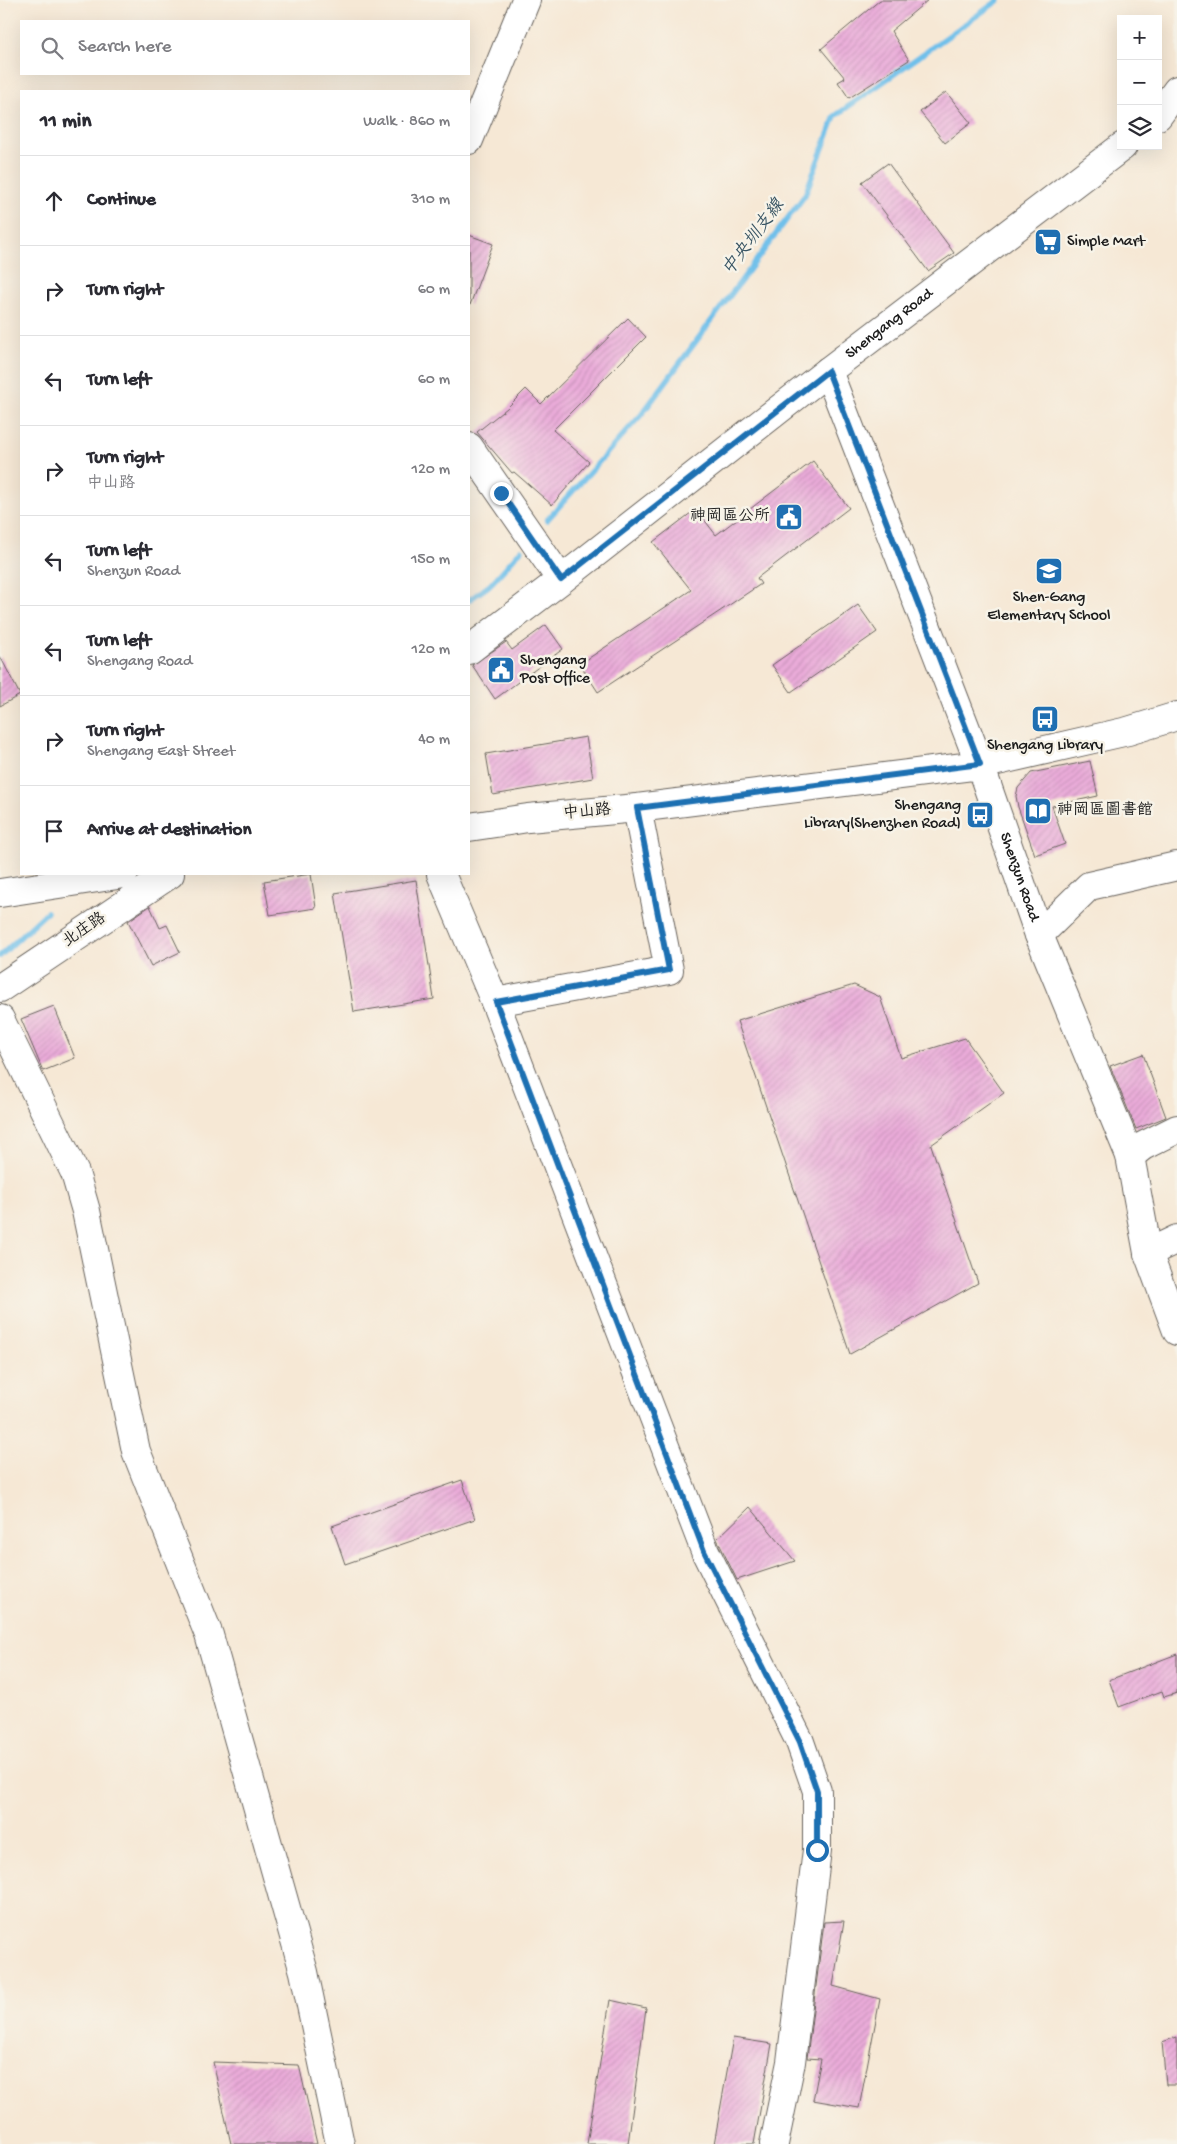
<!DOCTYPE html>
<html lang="en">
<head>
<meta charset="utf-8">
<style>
  :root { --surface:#fff; --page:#f2f2f3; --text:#2b2b33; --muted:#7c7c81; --line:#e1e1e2 }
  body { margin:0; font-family:"Gochi Hand","LXGW WenKai TC",sans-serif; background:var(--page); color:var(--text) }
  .controls { position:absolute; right:15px; top:15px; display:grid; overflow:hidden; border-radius:0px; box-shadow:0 5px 20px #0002 }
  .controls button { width:45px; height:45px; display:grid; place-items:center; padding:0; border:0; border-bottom:1px solid var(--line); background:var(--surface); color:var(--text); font:25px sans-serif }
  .stop { position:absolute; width:15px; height:15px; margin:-11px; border:4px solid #1f6fb2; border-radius:50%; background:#fff }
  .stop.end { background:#1f6fb2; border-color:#fff; box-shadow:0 1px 5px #0008 }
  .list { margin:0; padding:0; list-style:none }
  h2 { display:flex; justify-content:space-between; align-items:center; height:65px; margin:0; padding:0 20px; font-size:21px }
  h2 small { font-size:16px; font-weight:400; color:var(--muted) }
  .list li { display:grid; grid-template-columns:32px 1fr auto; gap:15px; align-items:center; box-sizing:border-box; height:90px; padding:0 20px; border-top:1px solid var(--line) }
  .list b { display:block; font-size:19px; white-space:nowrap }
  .list p { margin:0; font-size:16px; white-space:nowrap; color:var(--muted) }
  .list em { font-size:16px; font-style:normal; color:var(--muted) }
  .icon { flex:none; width:28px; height:28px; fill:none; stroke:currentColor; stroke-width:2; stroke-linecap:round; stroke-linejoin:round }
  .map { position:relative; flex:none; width:1177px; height:2144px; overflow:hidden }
  .search { position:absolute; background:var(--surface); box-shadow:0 5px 20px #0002; left:20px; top:20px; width:450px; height:55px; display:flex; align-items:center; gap:12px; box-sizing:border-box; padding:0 18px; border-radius:0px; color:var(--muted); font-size:19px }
  .panel { position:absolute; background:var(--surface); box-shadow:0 5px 20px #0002; left:20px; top:90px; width:450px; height:785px; border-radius:0px }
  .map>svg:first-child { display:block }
</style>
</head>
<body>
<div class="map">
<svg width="1177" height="2144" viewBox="0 0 1177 2144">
  <defs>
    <pattern id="building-hatch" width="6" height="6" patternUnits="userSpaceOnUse" patternTransform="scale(1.25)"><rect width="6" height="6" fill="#eaabd9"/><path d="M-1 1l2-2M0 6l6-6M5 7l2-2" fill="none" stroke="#c893ba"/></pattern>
  </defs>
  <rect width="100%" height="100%" fill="#f7f3e8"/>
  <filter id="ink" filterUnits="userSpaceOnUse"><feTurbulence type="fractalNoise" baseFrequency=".02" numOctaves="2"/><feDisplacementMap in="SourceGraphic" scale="10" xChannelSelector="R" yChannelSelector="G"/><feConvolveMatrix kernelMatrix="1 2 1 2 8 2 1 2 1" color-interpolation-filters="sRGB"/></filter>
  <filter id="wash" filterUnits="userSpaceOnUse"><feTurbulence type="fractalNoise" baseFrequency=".0096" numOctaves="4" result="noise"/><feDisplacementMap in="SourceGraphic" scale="20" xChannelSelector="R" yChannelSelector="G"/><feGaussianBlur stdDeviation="1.12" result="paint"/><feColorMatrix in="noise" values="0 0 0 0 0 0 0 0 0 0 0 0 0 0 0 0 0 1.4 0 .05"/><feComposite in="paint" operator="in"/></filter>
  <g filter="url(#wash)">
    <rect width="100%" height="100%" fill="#f6e8d5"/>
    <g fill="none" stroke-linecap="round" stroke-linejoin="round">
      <g stroke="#6fc0ea" stroke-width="5.5">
        <polyline points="547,520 642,414 805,195 835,116 999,0"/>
        <polyline points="469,600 490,585 521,550"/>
        <polyline points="0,956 47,912"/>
      </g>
    </g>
    <g id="blocks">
      <g fill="url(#building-hatch)">
        <polygon points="880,0 928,0 891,31 909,60 849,98 838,82 845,78 821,49"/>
        <polygon points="946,92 971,123 945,143 920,112"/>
        <polygon points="888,163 954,253 928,271 862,182"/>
        <polygon points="469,235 493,244 470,305 469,305"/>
        <polygon points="628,318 646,337 553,430 589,462 552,505 514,472 512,473 477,432 507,408 526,389 541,404"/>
        <polygon points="813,461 849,508 757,578 761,584 598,692 580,664 691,590 653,542 696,509 716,535"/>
        <polygon points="858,605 877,632 791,692 772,665"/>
        <polygon points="546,625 563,649 495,699 472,665 506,642 512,650"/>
        <polygon points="0,656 20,695 0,706"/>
        <polygon points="586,737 593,778 493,795 486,754"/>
        <polygon points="1090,761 1098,796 1052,806 1065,844 1035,855 1018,807 1016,796 1018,788 1031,773"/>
        <polygon points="311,874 316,908 270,915 264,881"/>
        <polygon points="416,880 434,999 354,1012 335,893"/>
        <polygon points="150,906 160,928 167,925 180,952 151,966 128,921"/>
        <polygon points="854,985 880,997 901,1058 965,1038 1004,1093 931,1145 978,1283 850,1354 737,1021"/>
        <polygon points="54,1006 75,1058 43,1071 21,1019"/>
        <polygon points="1143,1054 1166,1117 1136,1129 1110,1066"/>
        <polygon points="462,1480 475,1519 345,1564 332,1526"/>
        <polygon points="750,1507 795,1561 737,1580 717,1539"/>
        <polygon points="1177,1654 1177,1693 1164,1697 1162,1691 1119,1707 1109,1680"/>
        <polygon points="844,1921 833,1986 880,1999 859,2108 813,2100 821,2059 807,2058 824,1922"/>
        <polygon points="610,2000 646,2008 628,2144 587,2144"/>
        <polygon points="1177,2037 1177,2085 1166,2085 1162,2042"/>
        <polygon points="733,2038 772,2044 754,2144 714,2144"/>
        <polygon points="213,2062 299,2065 317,2144 231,2144"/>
      </g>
    </g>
  </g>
  <g filter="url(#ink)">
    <use href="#blocks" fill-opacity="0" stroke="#68635d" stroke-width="1"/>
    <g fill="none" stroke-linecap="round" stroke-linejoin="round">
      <g stroke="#68635d" stroke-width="30">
        <g id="minor">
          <polyline points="1158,116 1177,90"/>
          <polyline points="469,140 526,0"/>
          <path id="s1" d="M 828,371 L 980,765 L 1039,935 L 1130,1156 L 1148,1253 L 1177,1331"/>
          <polyline points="469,447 561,580"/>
          <path id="s2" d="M 469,650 L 561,580 L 828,371 L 1123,146"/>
          <polyline points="469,827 528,818 637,808 980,765 1128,731 1177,716"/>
          <polyline points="441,874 495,1002 705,1551 800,1742 817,1791 817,1850 791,2062 774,2144"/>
          <polyline points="0,893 124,874"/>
          <polyline points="1039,935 1089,886 1177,866"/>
          <polyline points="0,988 170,874"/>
          <polyline points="495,1002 669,970 637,808"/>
          <polyline points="0,1019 75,1173 86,1211 136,1451 209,1635 304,1972 340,2144"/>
          <polyline points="1130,1156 1143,1146 1177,1129"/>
          <polyline points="1148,1253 1177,1239"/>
        </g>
      </g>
      <use href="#minor" stroke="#fff" stroke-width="28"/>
    </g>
  </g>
  <g fill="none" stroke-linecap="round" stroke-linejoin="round" filter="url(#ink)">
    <polyline stroke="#1f6fb2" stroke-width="6" points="501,493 561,580 828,371 980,764 637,808 669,970 496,1002 704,1551 800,1742 817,1791 817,1850"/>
  </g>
  <defs>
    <g id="supermarket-square" transform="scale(1.4375)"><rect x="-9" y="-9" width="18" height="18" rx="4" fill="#1f6fb2" stroke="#f7f3e8"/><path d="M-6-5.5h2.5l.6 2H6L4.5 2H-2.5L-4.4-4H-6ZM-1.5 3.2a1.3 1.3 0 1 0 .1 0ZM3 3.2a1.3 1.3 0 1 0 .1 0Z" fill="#fff"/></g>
    <g id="civic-square" transform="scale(1.4375)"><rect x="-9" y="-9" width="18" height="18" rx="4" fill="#1f6fb2" stroke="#f7f3e8"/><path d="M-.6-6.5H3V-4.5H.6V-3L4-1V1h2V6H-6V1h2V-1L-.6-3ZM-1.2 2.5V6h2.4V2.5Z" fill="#fff"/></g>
    <g id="school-square" transform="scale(1.4375)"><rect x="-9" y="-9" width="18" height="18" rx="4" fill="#1f6fb2" stroke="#f7f3e8"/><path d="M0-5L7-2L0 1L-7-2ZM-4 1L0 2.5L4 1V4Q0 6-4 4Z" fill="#fff"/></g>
    <g id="bus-square" transform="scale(1.4375)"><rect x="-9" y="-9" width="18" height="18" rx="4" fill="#1f6fb2" stroke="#f7f3e8"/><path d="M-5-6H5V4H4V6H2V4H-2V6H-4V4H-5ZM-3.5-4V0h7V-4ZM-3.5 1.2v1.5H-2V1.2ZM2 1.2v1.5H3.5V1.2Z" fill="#fff"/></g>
    <g id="library-square" transform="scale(1.4375)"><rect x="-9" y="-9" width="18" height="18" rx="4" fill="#1f6fb2" stroke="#f7f3e8"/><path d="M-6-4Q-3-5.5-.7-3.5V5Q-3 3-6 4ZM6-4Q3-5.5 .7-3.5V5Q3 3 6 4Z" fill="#fff"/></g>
  </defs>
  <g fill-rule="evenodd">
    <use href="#supermarket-square" x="1048" y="242"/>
    <use href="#civic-square" x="789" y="517"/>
    <use href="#school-square" x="1049" y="571"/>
    <use href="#civic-square" x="501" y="670"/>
    <use href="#bus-square" x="1045" y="719"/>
    <use href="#library-square" x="1038" y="811"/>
    <use href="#bus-square" x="980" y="815"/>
  </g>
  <g text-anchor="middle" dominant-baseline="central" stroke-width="5" stroke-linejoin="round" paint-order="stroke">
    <g font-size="16" fill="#1c1c1c" stroke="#f7f3e8" text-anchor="start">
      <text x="1067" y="242">Simple Mart</text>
      <text x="770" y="517" text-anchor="end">神岡區公所</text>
      <text x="1049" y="598" text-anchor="middle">Shen-Gang<tspan x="1049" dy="18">Elementary School</tspan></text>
      <text x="520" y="661">Shengang<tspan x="520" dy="18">Post Office</tspan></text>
      <text x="1045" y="746" text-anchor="middle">Shengang Library</text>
      <text x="961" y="806" text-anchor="end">Shengang<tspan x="961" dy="18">Library(Shenzhen Road)</tspan></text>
      <text x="1057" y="811">神岡區圖書館</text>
    </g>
    <g font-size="16" fill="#1c1c1c" stroke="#f7f3e8">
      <text stroke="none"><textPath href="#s2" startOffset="532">Shengang Road</textPath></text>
      <text transform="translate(587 813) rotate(-5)">中山路</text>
      <text stroke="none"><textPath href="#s1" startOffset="541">Shenzun Road</textPath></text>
      <text transform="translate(85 931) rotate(-34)">北庄路</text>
    </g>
    <g font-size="18" font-style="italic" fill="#395564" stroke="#f7f3e8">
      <text transform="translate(754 238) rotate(-53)">中央圳支線</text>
    </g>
  </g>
</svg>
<div class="controls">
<button>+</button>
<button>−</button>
<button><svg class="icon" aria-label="layers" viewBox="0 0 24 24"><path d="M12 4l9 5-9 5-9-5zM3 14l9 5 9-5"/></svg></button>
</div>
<div class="stop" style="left:817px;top:1850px"></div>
<div class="stop end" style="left:501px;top:493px"></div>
<div class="search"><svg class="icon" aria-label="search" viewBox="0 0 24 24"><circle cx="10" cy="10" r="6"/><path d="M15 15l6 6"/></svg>Search here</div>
<section class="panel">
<h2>11 min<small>Walk · 860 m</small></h2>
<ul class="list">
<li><svg class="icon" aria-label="ahead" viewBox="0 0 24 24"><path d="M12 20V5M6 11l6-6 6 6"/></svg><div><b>Continue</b></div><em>310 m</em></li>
<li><svg class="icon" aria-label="right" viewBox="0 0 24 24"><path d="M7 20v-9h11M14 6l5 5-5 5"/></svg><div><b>Turn right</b></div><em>60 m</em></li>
<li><svg class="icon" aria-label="left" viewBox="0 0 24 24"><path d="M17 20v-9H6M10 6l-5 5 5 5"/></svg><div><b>Turn left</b></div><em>60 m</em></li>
<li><svg class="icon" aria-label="right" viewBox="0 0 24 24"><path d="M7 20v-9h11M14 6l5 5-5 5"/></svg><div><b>Turn right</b><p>中山路</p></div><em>120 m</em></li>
<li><svg class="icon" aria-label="left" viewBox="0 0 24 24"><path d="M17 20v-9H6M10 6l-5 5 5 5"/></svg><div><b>Turn left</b><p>Shenzun Road</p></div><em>150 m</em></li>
<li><svg class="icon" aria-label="left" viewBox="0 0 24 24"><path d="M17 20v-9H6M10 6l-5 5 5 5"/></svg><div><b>Turn left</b><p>Shengang Road</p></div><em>120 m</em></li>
<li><svg class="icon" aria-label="right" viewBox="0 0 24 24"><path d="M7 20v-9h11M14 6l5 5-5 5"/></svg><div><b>Turn right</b><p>Shengang East Street</p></div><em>40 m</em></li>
<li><svg class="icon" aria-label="arrive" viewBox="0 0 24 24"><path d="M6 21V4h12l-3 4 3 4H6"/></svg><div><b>Arrive at destination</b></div></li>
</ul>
</section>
</div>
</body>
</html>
